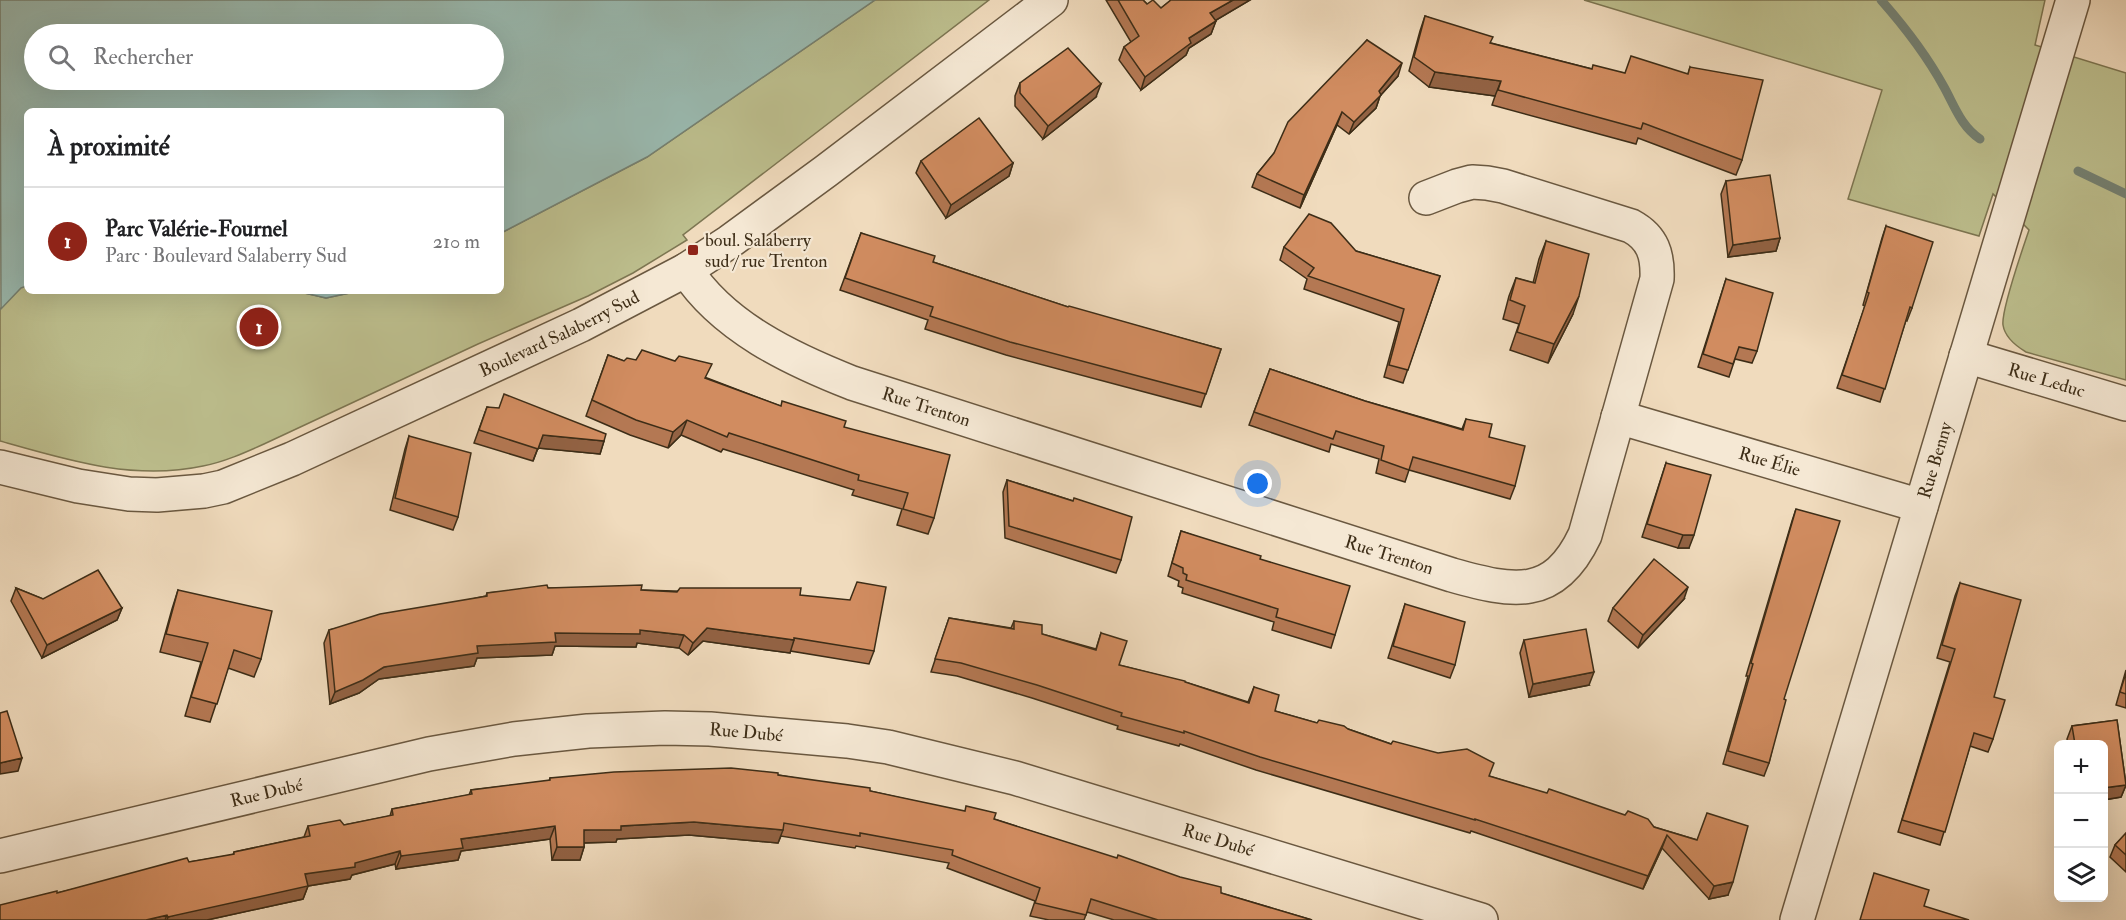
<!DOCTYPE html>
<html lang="fr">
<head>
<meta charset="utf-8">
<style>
  :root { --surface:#fff; --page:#f2f2f2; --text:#202124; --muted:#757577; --line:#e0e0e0; --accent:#8f2418 }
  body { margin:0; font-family:"IM FELL Double Pica",serif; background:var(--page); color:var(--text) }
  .controls { position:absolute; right:18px; bottom:18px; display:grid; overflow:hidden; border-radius:9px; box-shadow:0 6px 24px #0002 }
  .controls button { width:54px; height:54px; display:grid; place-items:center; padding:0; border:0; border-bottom:2px solid var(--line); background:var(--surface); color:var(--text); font:30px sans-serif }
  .you { position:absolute; left:1258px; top:484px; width:21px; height:21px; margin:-15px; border:4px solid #fff; border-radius:50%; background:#1a73e8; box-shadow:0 0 0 9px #1a73e833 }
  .badge { display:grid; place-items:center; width:39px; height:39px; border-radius:50%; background:var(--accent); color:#fff; font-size:20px; font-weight:700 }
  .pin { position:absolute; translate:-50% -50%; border:3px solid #fff; box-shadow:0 2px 6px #0006 }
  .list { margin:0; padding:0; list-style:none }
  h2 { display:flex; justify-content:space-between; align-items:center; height:78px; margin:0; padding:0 24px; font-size:26px }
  h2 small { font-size:20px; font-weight:400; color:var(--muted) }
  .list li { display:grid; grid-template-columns:39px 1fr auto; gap:18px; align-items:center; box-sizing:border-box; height:108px; padding:0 24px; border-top:2px solid var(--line) }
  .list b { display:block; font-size:22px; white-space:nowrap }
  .list p { margin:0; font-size:20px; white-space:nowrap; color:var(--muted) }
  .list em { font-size:20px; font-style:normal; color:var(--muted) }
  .icon { flex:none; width:33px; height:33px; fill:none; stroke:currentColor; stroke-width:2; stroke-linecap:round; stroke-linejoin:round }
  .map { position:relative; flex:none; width:2126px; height:920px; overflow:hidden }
  .search { position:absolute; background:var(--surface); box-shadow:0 6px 24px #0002; left:24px; top:24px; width:480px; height:66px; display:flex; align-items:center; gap:15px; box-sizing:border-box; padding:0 21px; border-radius:33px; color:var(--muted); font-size:22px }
  .panel { position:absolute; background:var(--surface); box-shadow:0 6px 24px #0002; left:24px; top:108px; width:480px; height:186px; border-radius:9px }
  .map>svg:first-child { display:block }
</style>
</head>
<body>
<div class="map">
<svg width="2126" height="920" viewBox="0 0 2126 920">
  <rect width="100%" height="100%" fill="#f0dbbd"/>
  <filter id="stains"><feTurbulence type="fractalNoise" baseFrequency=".00333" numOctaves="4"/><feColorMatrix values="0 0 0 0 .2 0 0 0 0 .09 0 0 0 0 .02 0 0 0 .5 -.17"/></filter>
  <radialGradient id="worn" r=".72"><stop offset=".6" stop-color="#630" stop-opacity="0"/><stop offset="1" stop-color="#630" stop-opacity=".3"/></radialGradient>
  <g fill="#bdbf8e" stroke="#7d7652" stroke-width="1.5">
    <path d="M 875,0 L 989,0 L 683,235 L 687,240 L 633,273 L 588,296 L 478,344 L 264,444 C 244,453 224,462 203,466 C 133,481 67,460 0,441 L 0,309 L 21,287 L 27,286 L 27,291 L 296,291 L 326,298 L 359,291 L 501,291 L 501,233 L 647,157 Z"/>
    <path d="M 1584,0 L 2045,0 L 2035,45 L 2126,73 L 2126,380 L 2026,352 C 2016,346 2005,338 2003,325 C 2001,310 2023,248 2029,230 L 1993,194 L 1979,236 L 1848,199 L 1882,90 Z"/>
  </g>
  <g fill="#9abbb2" stroke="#758274" stroke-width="1.5" fill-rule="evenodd">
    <path d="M 0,0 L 875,0 L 647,157 L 501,233 L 501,111 L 27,111 L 27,286 L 21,288 L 1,309 ZM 34,34 L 494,34 L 494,80 L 34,80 Z"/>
    <polygon points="296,291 359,291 326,298"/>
  </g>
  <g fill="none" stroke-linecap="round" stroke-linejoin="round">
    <g stroke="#758274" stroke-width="9">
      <path d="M 1881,0 C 1904,26 1927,56 1944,87 C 1955,107 1961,126 1980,139"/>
      <polyline points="2078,171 2126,194"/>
    </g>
    <g stroke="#6a5840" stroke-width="36">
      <g id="minor">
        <path id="s1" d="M 686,270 C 723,327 791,359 852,383 L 1452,575 C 1513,592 1554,601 1585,535 L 1657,279 C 1658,255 1653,238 1631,226 L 1503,186 L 1487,183 L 1472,182 L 1457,186 L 1426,198"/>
        <path id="s2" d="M 1966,356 L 2126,404"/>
        <path id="s3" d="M 1618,417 L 1921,506"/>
        <path id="s4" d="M 0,467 L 78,486 L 129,494 L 157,495 L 204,491 L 223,487 L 292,459 L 581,325 L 686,270 L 729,242 L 826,171 L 1051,0"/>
        <path id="s5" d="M 0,856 L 429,754 L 514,739 L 588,731 L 665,728 L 710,729 L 847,741 L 888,747 L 1015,778 L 1481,920"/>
        <path id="s6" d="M 1797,920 L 2073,0"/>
      </g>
    </g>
    <use href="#minor" stroke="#f5e8d4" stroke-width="33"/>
  </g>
  <g fill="#b47853" stroke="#3d2d17" stroke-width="1.5">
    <polygon points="1106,0 1143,0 1147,4 1161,8 1171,0 1250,0 1216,20 1211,34 1189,48 1186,55 1141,90 1119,60 1124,47 1131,42"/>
    <polygon points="1425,16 1491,43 1592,69 1625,73 1688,74 1690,67 1742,160 1736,175 1638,138 1636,144 1492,105 1495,96 1429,87 1409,71 1420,31"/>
    <polygon points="1367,40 1398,76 1380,96 1376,108 1349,134 1337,125 1300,208 1252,187 1257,174"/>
    <polygon points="1020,83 1096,97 1043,139 1015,106 1015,96"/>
    <polygon points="921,161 1013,163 1009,176 946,218 916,173"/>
    <polygon points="1726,181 1780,238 1776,251 1728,257 1721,194"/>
    <polygon points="1886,226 1912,308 1907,321 1906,320 1880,402 1837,388 1865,306 1863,305 1882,238"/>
    <polygon points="861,233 933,262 1068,307 1221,349 1201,407 1006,355 925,329 928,320 840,290"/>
    <polygon points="1546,241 1573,314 1548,363 1510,350 1519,324 1503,319 1509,296 1516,278 1533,283 1539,259"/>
    <polygon points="1284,247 1356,251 1440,276 1403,383 1384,377 1399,322 1304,289 1307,279 1280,260"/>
    <polygon points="1726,279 1757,351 1752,363 1735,359 1729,377 1698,367"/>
    <polygon points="608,355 624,361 636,360 707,378 780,406 844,427 934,518 928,534 897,525 902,509 852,495 854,490 723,449 721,452 681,435 668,448 630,435 586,416"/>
    <polygon points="1270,369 1365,401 1462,429 1466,419 1489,437 1515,486 1510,499 1409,470 1405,482 1376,473 1379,459 1331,444 1329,452 1249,425"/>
    <polygon points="487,407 604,441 600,454 538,448 533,461 474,443"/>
    <polygon points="409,436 458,517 453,530 390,510 405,449"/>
    <polygon points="1666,463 1689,548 1678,548 1642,537"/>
    <polygon points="1007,480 1073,501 1121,560 1116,573 1005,538 1003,492"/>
    <polygon points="1796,509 1784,699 1769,763 1764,776 1723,764 1748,676 1746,676 1792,521"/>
    <polygon points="1181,531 1260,559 1335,635 1331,648 1272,630 1274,622 1182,593 1183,588 1178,586 1179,581 1168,576"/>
    <polygon points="1960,583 1994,697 1993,739 1988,752 1970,746 1940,845 1898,832 1950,662 1937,658 1955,596"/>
    <polygon points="16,588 43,599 122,608 117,620 42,658 11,601"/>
    <polygon points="548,588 641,590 800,595 874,651 869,664 790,651 790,653 703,641 688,655 679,648 637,643 636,647 555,646 552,655 477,658 474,666 379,679 359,693 330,704 324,643 329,630 486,596 487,593"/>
    <polygon points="178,590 261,659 254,677 228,668 210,722 185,716 201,662 160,652 172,609"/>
    <polygon points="1684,599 1638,648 1608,621 1613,608"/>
    <polygon points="1405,604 1455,665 1450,678 1388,658"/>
    <polygon points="949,618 1011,628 1014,621 1042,634 1096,649 1101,633 1119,665 1185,682 1248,702 1254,687 1275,711 1317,723 1348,729 1391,744 1489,776 1654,827 1697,840 1728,895 1709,899 1662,848 1643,889 1471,831 1470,833 1256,770 1180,744 1179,746 1117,729 1118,726 1032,698 957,676 931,672"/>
    <polygon points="1524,640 1589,685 1529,697 1520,653"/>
    <polygon points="2126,670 2126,708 2116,705"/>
    <polygon points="2117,720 2126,785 2121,797 2103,800 2103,744 2068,744 2067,739 2072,726"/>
    <polygon points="778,775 870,791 994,819 1221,893 1312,920 1114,920 1087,912 1084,920 1049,920 1030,916 1035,901 947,868 949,863 856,846 855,848 781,836 778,843 689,835 617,839 616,842 584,843 584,847 580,860 552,860 550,839 461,851 458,860 396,869 395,864 352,875 350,879 308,886 303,899 207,920 0,920 57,893 189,862 233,855 234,852 304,837 308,826 344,825 390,816 392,809 469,795 471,790 549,781 550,778"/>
    <polygon points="2126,833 2126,872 2110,857 2115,845"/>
  </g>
  <g fill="#926243" stroke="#3d2d17" stroke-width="1.5">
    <polygon points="1233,0 1250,0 1206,26 1210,13"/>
    <polygon points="1216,21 1211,34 1189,48 1186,55 1141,90 1145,77 1189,38"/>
    <polygon points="1402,63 1398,76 1380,96 1376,108 1349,134 1354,122"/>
    <polygon points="1435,72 1501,81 1495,96 1429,87"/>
    <polygon points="1101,84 1096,97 1043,139 1048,126"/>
    <polygon points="1342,112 1337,125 1300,208 1304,195"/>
    <polygon points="1013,163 1009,176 946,218 951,205"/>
    <polygon points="1780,238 1776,251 1728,257 1733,245"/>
    <polygon points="1579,296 1573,314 1548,363 1554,344"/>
    <polygon points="687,420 681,435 668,448 673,432"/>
    <polygon points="543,435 604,441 600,454 538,448 533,461"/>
    <polygon points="1683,535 1694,535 1689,548 1678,548"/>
    <polygon points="1688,587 1684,599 1638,648 1643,635"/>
    <polygon points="122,608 117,620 42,658 47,645"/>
    <polygon points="707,628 794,640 790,653 703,641 688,655 693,643"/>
    <polygon points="640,630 684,635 679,648 637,643 636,647 555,646 552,655 477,658 474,666 379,679 359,693 330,704 335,692 384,667 477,646 555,633"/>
    <polygon points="1594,672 1589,685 1529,697 1533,684"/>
    <polygon points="22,758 18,771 0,774 0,763"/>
    <polygon points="2126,785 2121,797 2103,800 2103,788"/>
    <polygon points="694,822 783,830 778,843 689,835 617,839 616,842 580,843 584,830 621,826"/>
    <polygon points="555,826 550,839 461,851 458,860 396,869 401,856 461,839"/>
    <polygon points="1667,835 1662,848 1643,889 1648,876"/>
    <polygon points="557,847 584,847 580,860 552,860"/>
    <polygon points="400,851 395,864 352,875 350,879 308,886 303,899 207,920 167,920 168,917 305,874"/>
    <polygon points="1733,882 1728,895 1709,899 1714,886"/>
    <polygon points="167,915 165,920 146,920"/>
  </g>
  <g fill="#d18c60" stroke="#3d2d17" stroke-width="1.5">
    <polygon points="1118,0 1143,0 1147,4 1153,0 1161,8 1171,0 1233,0 1210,13 1216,21 1189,38 1191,43 1145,77 1124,47 1139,36"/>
    <polygon points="1425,16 1493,37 1490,43 1592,69 1593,65 1625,73 1631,56 1688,74 1690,67 1763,80 1742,160 1643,123 1641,129 1498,90 1501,81 1435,72 1414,57"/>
    <polygon points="1367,40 1402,63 1379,91 1381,95 1354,122 1342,112 1304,195 1257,174 1274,153 1288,122"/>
    <polygon points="1068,48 1101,84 1048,126 1020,93 1020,83"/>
    <polygon points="979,118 1013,163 951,205 921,161"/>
    <polygon points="1770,175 1780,238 1733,245 1726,181"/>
    <polygon points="1309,214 1331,223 1356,251 1440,276 1408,370 1389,365 1404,309 1308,276 1314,268 1284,247"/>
    <polygon points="1886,226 1933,242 1912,308 1910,307 1885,389 1842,375 1869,293 1867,292"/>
    <polygon points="861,233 935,256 933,262 1068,307 1069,306 1221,349 1206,394 1010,342 930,316 933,307 845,278"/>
    <polygon points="1546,241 1589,254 1579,296 1554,344 1517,332 1525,306 1510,300 1516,278 1535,283"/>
    <polygon points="1726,279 1773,293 1757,351 1739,347 1733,364 1703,354"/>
    <polygon points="642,350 675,361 679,356 712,364 705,378 781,406 782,401 846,421 844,427 950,455 934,518 903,509 908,493 858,480 859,475 729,433 727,437 687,420 673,432 636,420 592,400 608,355 624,361 627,358 636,360"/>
    <polygon points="1270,369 1365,401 1463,430 1466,419 1492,424 1489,437 1525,446 1515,486 1413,457 1409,470 1381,460 1384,446 1336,431 1333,439 1254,412"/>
    <polygon points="504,394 606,434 604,441 543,435 538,449 479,430 487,407 499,408"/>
    <polygon points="409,436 471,453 458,517 395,498"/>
    <polygon points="1666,463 1711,475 1694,535 1683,535 1647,524"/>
    <polygon points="1007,480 1073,501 1074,498 1132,517 1121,560 1009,526"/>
    <polygon points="1796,509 1840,521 1784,699 1786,700 1769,763 1728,751 1753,664 1751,663"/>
    <polygon points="1181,531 1261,556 1260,559 1350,586 1335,635 1276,617 1278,609 1186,580 1187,575 1183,573 1183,568 1172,563"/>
    <polygon points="1654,559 1688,587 1643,635 1613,608"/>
    <polygon points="98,570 122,608 47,645 16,588 43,599"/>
    <polygon points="857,582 886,587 874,651 794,638 794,640 707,628 693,643 684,635 640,630 640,634 555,633 556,642 477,646 478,653 384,667 363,680 335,692 329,630 380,614 487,596 487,593 547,585 548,588 642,585 641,590 677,592 680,588 801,588 800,595 850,600"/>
    <polygon points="1960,583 2021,600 1994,697 2005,700 1993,739 1974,733 1945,832 1902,820 1955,649 1942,645"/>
    <polygon points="178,590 272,611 261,659 234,650 217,704 191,697 208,643 166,634"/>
    <polygon points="1405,604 1465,622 1455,665 1393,646"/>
    <polygon points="949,618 1014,629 1014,621 1042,625 1042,634 1096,650 1101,633 1127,641 1119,665 1185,681 1185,682 1249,703 1254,687 1279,695 1275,711 1317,723 1319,720 1344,726 1348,729 1391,744 1393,741 1438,753 1467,749 1494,763 1489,776 1547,793 1549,789 1625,815 1628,811 1648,819 1654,827 1697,840 1707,813 1748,826 1733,882 1714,886 1667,835 1648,876 1475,819 1475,820 1260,757 1184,731 1184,733 1121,716 1122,713 1037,685 961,663 935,659"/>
    <polygon points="1586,629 1594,672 1533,684 1524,640"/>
    <polygon points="2126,673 2126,694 2120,692"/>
    <polygon points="7,711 22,758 0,763 0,713"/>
    <polygon points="2117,720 2126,785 2103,788 2103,744 2075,744 2072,726"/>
    <polygon points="731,768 778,773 778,775 870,788 870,791 965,811 966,806 996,813 994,819 1117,858 1118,855 1180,877 1221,887 1221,893 1312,920 1158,920 1091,899 1086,915 1035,903 1040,888 952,855 953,850 860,833 860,836 784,823 783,830 694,822 621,826 621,830 584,830 584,847 557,847 555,826 461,839 463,848 401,856 400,851 355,863 355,867 305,874 308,886 168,917 167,915 146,920 0,920 0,905 57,891 57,893 187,858 189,862 234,854 234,852 310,836 308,826 340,820 344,825 393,815 392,809 472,794 471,790 550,780 550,778 614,772"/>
    <polygon points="2126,833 2126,855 2115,845"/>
    <polygon points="1874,873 1929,890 1924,906 1969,920 1860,920"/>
  </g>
  <rect fill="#8f2418" stroke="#f5e8d4" stroke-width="2" x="687" y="244" width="12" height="12" rx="3"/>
  <g text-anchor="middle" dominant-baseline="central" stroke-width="4.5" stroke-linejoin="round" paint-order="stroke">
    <g font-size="18" fill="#3d2d17" stroke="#f5e8d4" text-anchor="start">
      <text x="705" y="240">boul. Salaberry<tspan x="705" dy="21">sud / rue Trenton</tspan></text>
    </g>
    <g font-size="18" fill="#3d2d17" stroke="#f5e8d4">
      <text stroke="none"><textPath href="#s4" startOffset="596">Boulevard Salaberry Sud</textPath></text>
      <text stroke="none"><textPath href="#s2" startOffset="84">Rue Leduc</textPath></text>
      <text stroke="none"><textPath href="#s1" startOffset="282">Rue Trenton</textPath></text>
      <text stroke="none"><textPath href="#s6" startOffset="480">Rue Benny</textPath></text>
      <text stroke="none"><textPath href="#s3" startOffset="158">Rue Élie</textPath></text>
      <text stroke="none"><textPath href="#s1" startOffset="768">Rue Trenton</textPath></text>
      <text stroke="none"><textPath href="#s5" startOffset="760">Rue Dubé</textPath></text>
      <text stroke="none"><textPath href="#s5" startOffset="274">Rue Dubé</textPath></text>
      <text stroke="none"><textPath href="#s5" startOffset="1246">Rue Dubé</textPath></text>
    </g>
  </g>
  <rect width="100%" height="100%" filter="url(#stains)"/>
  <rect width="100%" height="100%" fill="url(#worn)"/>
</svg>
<div class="controls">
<button>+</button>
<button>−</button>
<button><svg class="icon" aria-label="layers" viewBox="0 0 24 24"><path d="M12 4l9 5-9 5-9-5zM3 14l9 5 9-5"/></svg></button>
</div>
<div class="you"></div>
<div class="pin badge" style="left:259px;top:327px">1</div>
<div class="search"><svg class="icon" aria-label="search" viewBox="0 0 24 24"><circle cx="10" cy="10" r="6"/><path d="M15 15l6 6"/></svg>Rechercher</div>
<section class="panel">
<h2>À proximité<small></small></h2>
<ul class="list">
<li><span class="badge">1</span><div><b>Parc Valérie-Fournel</b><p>Parc · Boulevard Salaberry Sud</p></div><em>210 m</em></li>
</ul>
</section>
</div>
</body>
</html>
